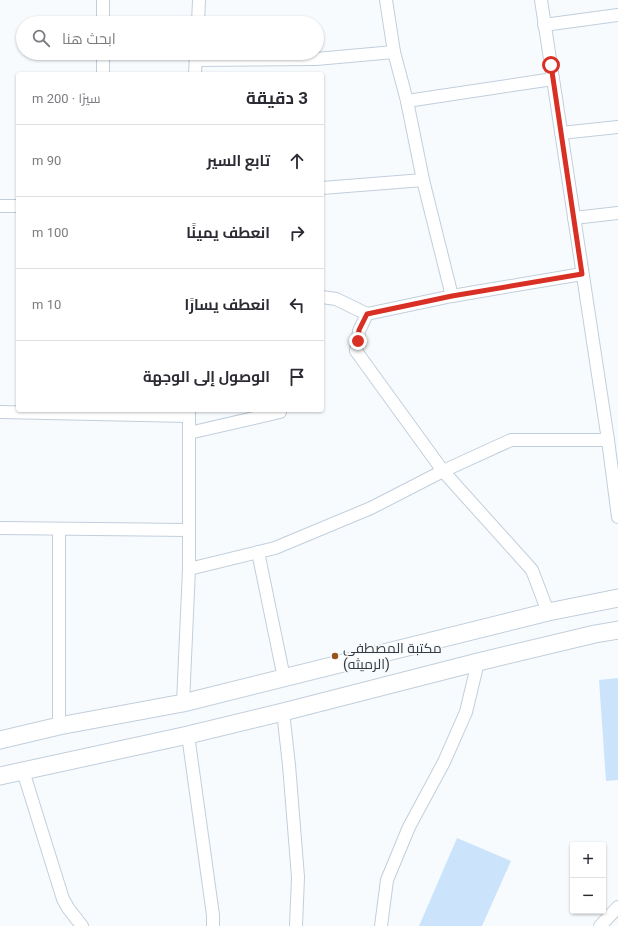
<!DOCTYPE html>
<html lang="ar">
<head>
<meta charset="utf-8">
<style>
  :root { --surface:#fff; --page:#f7f7f7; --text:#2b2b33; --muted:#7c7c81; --line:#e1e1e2 }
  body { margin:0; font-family:Roboto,Cairo,sans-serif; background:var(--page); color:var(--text); direction:rtl }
  .controls { position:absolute; right:12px; bottom:12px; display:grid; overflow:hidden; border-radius:4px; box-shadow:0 1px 3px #0004 }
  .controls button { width:36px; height:36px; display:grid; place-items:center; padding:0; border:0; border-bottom:1px solid var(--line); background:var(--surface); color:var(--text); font:20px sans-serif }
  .stop { position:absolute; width:12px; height:12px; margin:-9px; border:3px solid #d93025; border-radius:50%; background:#fff }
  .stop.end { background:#d93025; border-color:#fff; box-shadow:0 1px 4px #0008 }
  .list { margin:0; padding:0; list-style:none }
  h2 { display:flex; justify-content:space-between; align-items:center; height:52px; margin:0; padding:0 16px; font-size:17px }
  h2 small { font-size:13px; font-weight:400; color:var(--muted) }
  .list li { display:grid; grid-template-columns:26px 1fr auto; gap:12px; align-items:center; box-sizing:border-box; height:72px; padding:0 16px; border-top:1px solid var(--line) }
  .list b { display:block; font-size:15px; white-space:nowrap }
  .list em { font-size:13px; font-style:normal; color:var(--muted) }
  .icon { flex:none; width:22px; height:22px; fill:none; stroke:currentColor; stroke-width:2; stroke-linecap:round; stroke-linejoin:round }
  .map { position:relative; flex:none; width:618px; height:926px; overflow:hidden; direction:ltr }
  .search { position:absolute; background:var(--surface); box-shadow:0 1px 3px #0004; left:16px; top:16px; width:308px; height:44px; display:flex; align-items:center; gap:10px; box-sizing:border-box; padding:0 14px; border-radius:22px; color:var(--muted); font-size:15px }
  .panel { position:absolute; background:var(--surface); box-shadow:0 1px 3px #0004; left:16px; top:72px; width:308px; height:340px; border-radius:4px; direction:rtl }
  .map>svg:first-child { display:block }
</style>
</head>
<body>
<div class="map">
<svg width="618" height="926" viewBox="0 0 618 926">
  <rect width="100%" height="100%" fill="#f8fbfe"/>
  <g fill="#cbe4fb">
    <polygon points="618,678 618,780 606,781 599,680"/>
    <polygon points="457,838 511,861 482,926 419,926"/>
  </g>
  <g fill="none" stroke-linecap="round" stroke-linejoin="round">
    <g stroke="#c1cfdc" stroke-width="14">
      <g id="street">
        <polyline points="103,0 103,23"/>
        <polyline points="386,0 394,52 407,101 423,180 452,296"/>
        <polyline points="541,0 608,440 618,517"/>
        <polyline points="198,23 199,0"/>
        <polyline points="544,25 618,15"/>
        <polyline points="103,53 103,74"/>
        <polyline points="196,60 316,59 394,52"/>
        <polyline points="195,74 196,53"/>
        <polyline points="407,101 553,79"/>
        <polyline points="561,133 618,127"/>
        <polyline points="322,188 423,180"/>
        <polyline points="0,206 18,206"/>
        <polyline points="574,218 618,213"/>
        <polyline points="322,297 336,299 367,314 452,296 582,274"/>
        <polyline points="367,314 359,331 356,351 443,471 532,570 548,612"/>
        <polyline points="0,412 189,416"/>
        <polyline points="189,433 280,412"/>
        <polyline points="0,528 189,530"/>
        <polyline points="258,552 284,678"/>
        <polyline points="189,569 275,548 371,508 443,471 511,440 608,440"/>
        <polyline points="183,703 189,569 189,410"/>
        <polyline points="283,712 289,765 298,877 296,926"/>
        <polyline points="59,726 59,529"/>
        <polyline points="188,735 213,915 213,926"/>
        <polyline points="23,771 63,899 68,908 82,926"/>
        <polyline points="381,926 387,880 409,827 444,762 466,712 478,662"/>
        <polyline points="600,926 618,907"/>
      </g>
    </g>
    <g stroke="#c1cfdc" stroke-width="19">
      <g id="secondary">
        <polyline points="0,740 59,726 183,703 548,612 618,598"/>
        <polyline points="0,776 188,735 283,712 478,662 595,634 618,630"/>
      </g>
    </g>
    <use href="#street" stroke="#fff" stroke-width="12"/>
    <use href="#secondary" stroke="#fff" stroke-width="17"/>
  </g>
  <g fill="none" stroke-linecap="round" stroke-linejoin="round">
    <polyline stroke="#d93025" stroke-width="5" points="358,341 359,330 367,314 452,296 582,274 551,65"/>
  </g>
  <circle fill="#94541e" stroke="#f8fbfe" stroke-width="1.5" cx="335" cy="656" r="4"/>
  <g text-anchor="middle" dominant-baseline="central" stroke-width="3.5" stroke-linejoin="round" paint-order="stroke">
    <g font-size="14" fill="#343a3f" stroke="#f8fbfe" text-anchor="start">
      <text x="343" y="648">مكتبة المصطفى<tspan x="343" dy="16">(الرميثه)</tspan></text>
    </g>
  </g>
</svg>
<div class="controls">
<button>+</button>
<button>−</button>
</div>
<div class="stop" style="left:551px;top:65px"></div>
<div class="stop end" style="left:358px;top:341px"></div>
<div class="search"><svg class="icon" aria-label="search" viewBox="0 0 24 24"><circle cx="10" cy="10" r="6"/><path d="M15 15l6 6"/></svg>ابحث هنا</div>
<section class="panel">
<h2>3 دقيقة<small>سيرًا · 200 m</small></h2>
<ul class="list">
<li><svg class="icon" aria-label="ahead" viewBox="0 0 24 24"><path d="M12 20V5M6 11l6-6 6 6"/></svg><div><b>تابع السير</b></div><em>90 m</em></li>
<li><svg class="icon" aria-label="right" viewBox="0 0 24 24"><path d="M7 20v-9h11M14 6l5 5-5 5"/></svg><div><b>انعطف يمينًا</b></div><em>100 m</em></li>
<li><svg class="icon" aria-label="left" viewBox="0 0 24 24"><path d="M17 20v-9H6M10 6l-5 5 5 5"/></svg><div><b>انعطف يسارًا</b></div><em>10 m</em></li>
<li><svg class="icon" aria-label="arrive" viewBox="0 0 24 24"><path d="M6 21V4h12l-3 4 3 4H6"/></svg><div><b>الوصول إلى الوجهة</b></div></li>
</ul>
</section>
</div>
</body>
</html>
